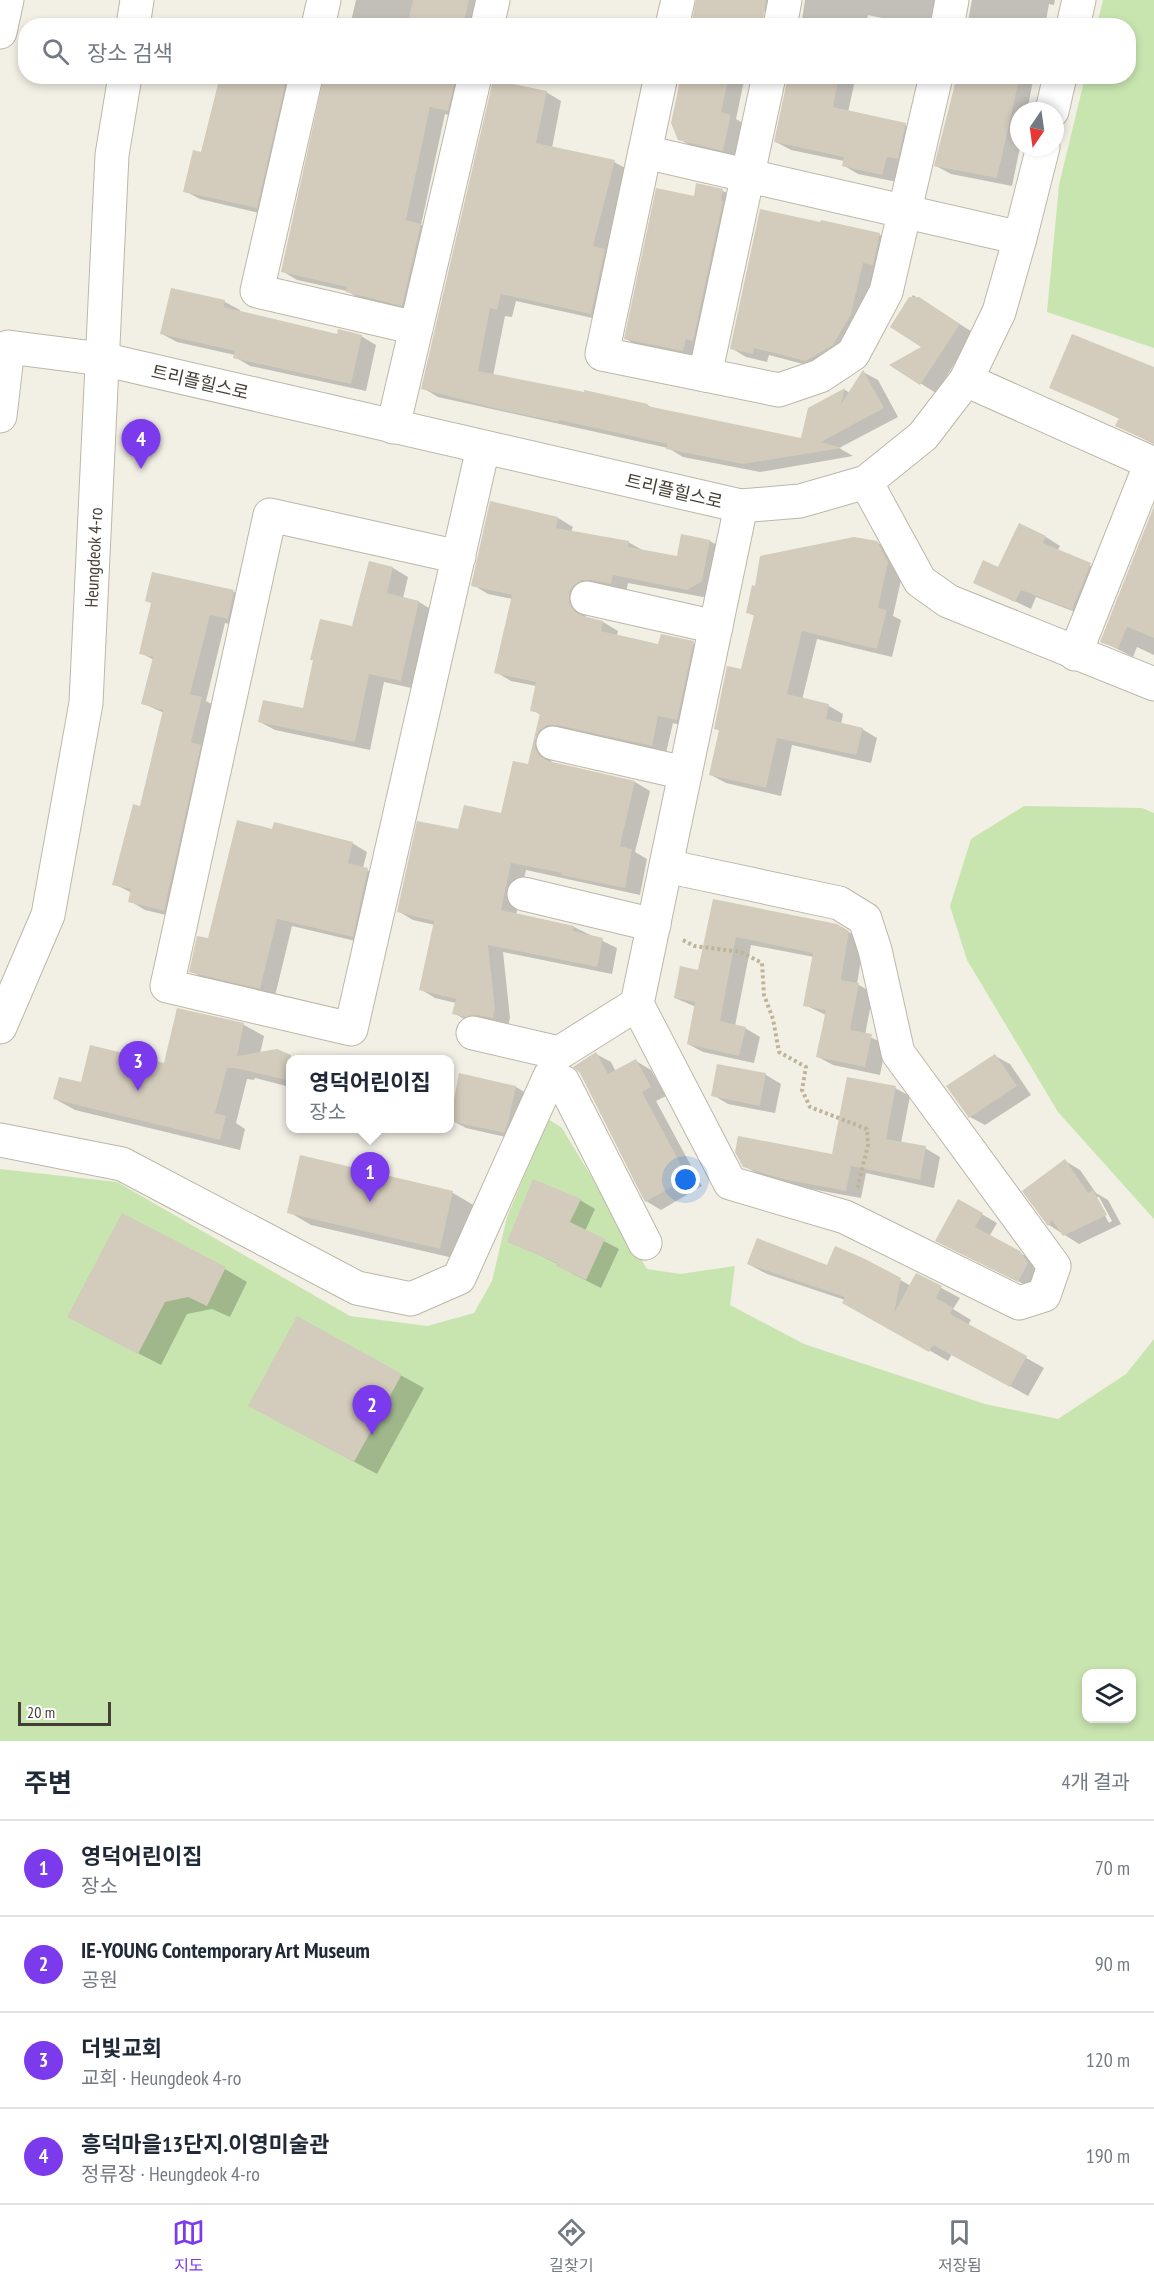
<!DOCTYPE html>
<html lang="ko">
<head>
<meta charset="utf-8">
<style>
  :root { --surface:#fff; --page:#f6f6f7; --text:#1f2937; --muted:#747a83; --line:#e0e1e3; --accent:#7c3aed }
  body { margin:0; font-family:"PT Sans Narrow","Noto Sans KR",sans-serif; background:var(--page); color:var(--text) }
  .controls { position:absolute; right:18px; bottom:18px; display:grid; overflow:hidden; border-radius:12px; box-shadow:0 3px 9px #0003 }
  .controls button { width:54px; height:54px; display:grid; place-items:center; padding:0; border:0; border-bottom:2px solid var(--line); background:var(--surface); color:var(--text); font:30px sans-serif }
  .compass { position:absolute; left:1010px; top:102px; width:54px; height:54px; border-radius:50%; background:var(--surface); box-shadow:0 3px 9px #0003; rotate:193deg }
  .scale { position:absolute; left:18px; bottom:15px; width:93px; box-sizing:border-box; padding-left:6px; border:3px solid #443f35; border-top:0; font-size:16px; line-height:21px; white-space:nowrap; color:#443f35; -webkit-text-stroke:4px #fff; paint-order:stroke }
  .you { position:absolute; left:686px; top:1180px; width:21px; height:21px; margin:-15px; border:4px solid #fff; border-radius:50%; background:#1a73e8; box-shadow:0 0 0 9px #1a73e833 }
  .badge { display:grid; place-items:center; width:39px; height:39px; border-radius:50%; background:var(--accent); color:#fff; font-size:20px; font-weight:700 }
  .pin { position:absolute; translate:-50% -50px; filter:drop-shadow(0 2px 3px #0008) }
  .pin::after { content:''; position:absolute; top:32px; width:21px; height:18px; background:inherit; clip-path:polygon(0 0,100% 0,50% 100%) }
  .popup { position:absolute; left:286px; top:1055px; width:168px; height:78px; box-sizing:border-box; display:grid; place-content:center; border-radius:12px; background:var(--surface); filter:drop-shadow(0 2px 4px #0005); font-size:20px; white-space:nowrap; color:var(--muted) }
  .popup b { font-size:22px; color:var(--text) }
  .popup::after { content:''; position:absolute; left:50%; top:100%; margin-left:-12px; border:12px solid transparent; border-top-color:var(--surface) }
  .list { margin:0; padding:0; list-style:none }
  h2 { display:flex; justify-content:space-between; align-items:center; height:78px; margin:0; padding:0 24px; font-size:26px }
  h2 small { font-size:20px; font-weight:400; color:var(--muted) }
  .list li { display:grid; grid-template-columns:39px 1fr auto; gap:18px; align-items:center; box-sizing:border-box; height:96px; padding:0 24px; border-top:2px solid var(--line) }
  .list b { display:block; font-size:22px; white-space:nowrap }
  .list p { margin:0; font-size:20px; white-space:nowrap; color:var(--muted) }
  .list em { font-size:20px; font-style:normal; color:var(--muted) }
  .icon { flex:none; width:33px; height:33px; fill:none; stroke:currentColor; stroke-width:2; stroke-linecap:round; stroke-linejoin:round }
  .map { position:relative; flex:none; width:1154px; height:1741px; overflow:hidden }
  .search { position:absolute; background:var(--surface); box-shadow:0 3px 9px #0003; left:18px; right:18px; top:18px; height:66px; display:flex; align-items:center; gap:15px; box-sizing:border-box; padding:0 21px; border-radius:24px; color:var(--muted); font-size:22px }
  .sheet { height:462px; background:var(--surface) }
  nav { display:flex; justify-content:space-around; align-items:center; box-sizing:border-box; height:84px; border-top:2px solid var(--line); background:var(--surface); font-size:16px; color:var(--muted) }
  nav a { display:grid; justify-items:center; gap:3px }
  nav .on { color:var(--accent) }
  .map>svg:first-child { display:block }
</style>
</head>
<body>
<div class="map">
<svg width="1154" height="1741" viewBox="0 0 1154 1741">
  <rect width="100%" height="100%" fill="#f2efe5"/>
  <g fill="#c8e5af" fill-rule="evenodd">
    <polygon points="1103,0 1154,0 1154,348 1047,312 1059,185 1085,77 1128,76 1128,26 1097,25"/>
    <polygon points="1024,806 1142,808 1154,813 1154,1219 1058,1112 967,960 950,906 971,839"/>
    <path d="M 548,1119 L 562,1128 L 647,1269 L 680,1274 L 735,1266 L 730,1305 L 804,1344 L 985,1404 L 1058,1419 L 1126,1374 L 1154,1339 L 1154,1741 L 0,1741 L 0,1169 L 117,1182 L 350,1316 L 427,1326 L 474,1313 L 492,1281 L 507,1217 ZM 1086,1674 L 1132,1674 L 1132,1718 L 1086,1718 Z"/>
  </g>
  <g fill="#0003" fill-rule="evenodd">
    <polygon points="356,0 482,0 480,26 350,26"/>
    <polygon points="698,0 785,0 780,14"/>
    <polygon points="805,0 951,0 944,26 919,26 868,15 866,26 801,26"/>
    <polygon points="972,0 1055,0 1054,5 1049,4 1045,26 967,26"/>
    <polygon points="221,76 305,76 272,216 200,199 185,191 202,153"/>
    <polygon points="326,76 467,76 463,119 445,114 421,225 436,234 417,313 362,300 347,291 297,280 282,271"/>
    <polygon points="683,76 745,76 736,119 746,125 738,158 695,148 679,139"/>
    <polygon points="789,76 856,76 848,112 905,125 920,133 897,182 858,174 843,165 844,161 791,150 776,142"/>
    <polygon points="958,76 1034,76 1027,111 1019,111 1020,147 1012,186 951,174 936,166"/>
    <polygon points="546,92 561,101 552,148 614,162 629,170 606,321 516,301 512,317 505,316 493,376 585,394 586,391 647,405 655,409 802,440 809,409 845,390 850,393 863,372 878,380 898,417 839,448 853,456 760,472 683,457 668,448 438,397 423,388"/>
    <polygon points="723,191 738,199 698,359 641,347 626,339 695,198"/>
    <polygon points="822,222 880,235 895,243 865,323 822,369 769,355 767,362 746,357 731,348"/>
    <polygon points="172,290 225,302 240,310 239,313 338,335 361,336 376,345 366,391 250,366 235,357 235,355 177,342 162,334"/>
    <polygon points="913,295 974,333 936,393 891,365 924,347 892,327"/>
    <polygon points="1154,369 1154,444 1117,426 1120,419 1051,387"/>
    <polygon points="558,518 573,527 571,532 628,542 644,551 678,558 710,541 725,550 717,589 703,597 628,583 626,592 584,613 587,619 603,622 618,631 617,636 660,646 693,643 708,651 692,728 673,723 666,753 550,759 553,764 635,782 650,791 635,852 647,859 640,895 526,870 516,915 574,927 617,948 612,974 503,952 510,1018 508,1026 469,1022 454,1013 456,1003 435,998 420,989 435,925 413,920 398,911 459,831 502,815 529,766 541,715 532,710 536,686 511,681 496,672 513,599 488,594 473,585"/>
    <polygon points="1046,537 1060,546 1058,550 1105,573 1088,617 1036,597 1031,609 975,582 999,569"/>
    <polygon points="1154,537 1154,655 1137,647 1133,657 1102,641"/>
    <polygon points="876,542 892,551 903,571 893,616 901,620 892,657 817,639 802,700 829,706 843,714 841,725 862,729 877,738 871,763 792,745 781,796 726,783 711,775 720,731 715,728 743,671 755,616 747,612"/>
    <polygon points="370,563 393,568 408,577 403,598 419,602 434,611 416,689 384,682 370,750 275,730 260,722 304,710 353,628"/>
    <polygon points="153,574 234,592 249,600 243,627 225,623 206,701 217,707 179,918 145,910 130,901 132,893 114,884 141,808 164,713 142,703 154,660 141,653 153,604"/>
    <polygon points="352,843 367,852 363,868 383,878 368,944 292,926 275,996 206,980 191,971 209,940"/>
    <polygon points="714,901 837,925 864,941 857,984 873,993 865,1035 886,1044 880,1075 833,1065 818,1057 826,1015 805,1005 814,957 751,945 735,1026 745,1028 760,1037 754,1063 703,1052 688,1044 696,1007 675,998 699,971"/>
    <polygon points="178,1009 244,1025 264,1036 260,1054 277,1051 297,1060 290,1060 290,1087 255,1078 254,1080 247,1079 236,1123 245,1129 240,1150 75,1110 55,1099 82,1084 165,1065"/>
    <polygon points="596,1054 611,1062 616,1072 636,1061 651,1070 666,1096 656,1101 702,1186 661,1210 646,1201"/>
    <polygon points="995,1056 1010,1064 1031,1095 985,1125 970,1117"/>
    <polygon points="718,1065 766,1075 781,1084 775,1113 728,1104 713,1095"/>
    <polygon points="460,1075 516,1087 531,1096 519,1140 466,1128 451,1120"/>
    <polygon points="895,1088 910,1096 901,1143 925,1148 940,1157 934,1188 866,1173 861,1198 800,1187 760,1175 744,1166 833,1156"/>
    <polygon points="301,1157 453,1193 475,1206 462,1260 311,1225 289,1212"/>
    <path d="M 1065,1161 L 1080,1170 L 1096,1193 L 1108,1200 L 1121,1224 L 1079,1244 L 1049,1225 L 1024,1191 ZM 1095,1197 L 1099,1197 L 1112,1221 L 1109,1223 Z"/>
    <polygon points="580,1200 595,1209 585,1231 619,1249 601,1288 573,1274 558,1264 509,1241"/>
    <polygon points="959,1201 997,1223 989,1237 1035,1261 1043,1272 1034,1289 952,1249"/>
    <polygon points="863,1259 911,1286 917,1275 960,1298 953,1309 971,1320 968,1325 1044,1368 1028,1396 952,1354 948,1361 844,1302 845,1300 767,1274 748,1264 828,1267"/>
    <polygon points="225,1269 247,1282 230,1317 212,1309 187,1314 161,1365 91,1329"/>
    <polygon points="297,1318 424,1388 377,1474 273,1418"/>
  </g>
  <g fill="#d3cbbb">
    <polygon points="413,0 469,0 463,26 407,26"/>
    <polygon points="696,0 766,0 762,26 691,26"/>
    <polygon points="220,76 287,76 257,208 183,192 193,150 201,152"/>
    <polygon points="324,76 456,76 448,111 430,107 406,220 421,224 402,306 346,292 347,287 281,272"/>
    <polygon points="681,76 729,76 721,112 731,115 723,151 678,140 671,123"/>
    <polygon points="788,76 839,76 833,107 906,123 898,159 887,157 882,175 842,166 844,157 774,142"/>
    <polygon points="957,76 983,76 1018,84 997,178 934,166"/>
    <polygon points="493,80 547,91 536,143 615,160 593,246 605,249 591,314 501,294 497,310 490,308 478,371 584,392 584,390 648,404 647,406 801,438 808,408 845,388 841,404 863,370 884,408 821,442 842,448 743,464 666,449 667,444 559,420 559,422 498,409 421,389"/>
    <polygon points="696,183 723,189 721,201 723,201 693,341 686,339 683,351 624,339 656,188 694,196"/>
    <polygon points="760,209 820,222 821,220 880,233 873,265 863,263 851,314 833,345 806,361 754,348 753,354 730,349"/>
    <polygon points="171,288 225,300 224,307 337,334 338,329 362,335 351,384 233,358 235,351 160,334"/>
    <polygon points="909,297 919,297 960,324 920,385 889,365 921,347 890,327"/>
    <polygon points="1072,334 1154,367 1154,443 1115,426 1119,418 1049,388"/>
    <polygon points="490,501 558,517 556,528 629,541 628,547 677,556 681,534 710,540 702,581 687,590 613,575 611,584 591,580 582,580 574,585 569,593 569,603 575,612 583,616 603,621 601,631 658,644 661,634 694,641 677,720 658,716 652,746 557,725 547,725 539,731 535,738 535,748 540,756 548,761 635,781 620,846 632,849 625,888 561,875 562,873 511,863 501,910 574,926 573,931 603,938 597,967 488,945 495,1009 493,1018 477,1015 465,1017 452,1014 456,999 419,990 434,921 397,912 417,821 458,829 464,805 501,813 513,761 528,764 540,713 530,711 536,682 494,673 512,595 471,586"/>
    <polygon points="1154,506 1154,638 1127,627 1118,649 1100,642"/>
    <polygon points="1019,523 1046,536 1043,543 1091,563 1072,610 1021,590 1015,602 973,583 983,560 998,567"/>
    <polygon points="854,537 877,541 888,562 878,608 887,610 877,649 802,631 787,694 829,704 826,719 863,728 856,755 777,738 766,788 709,775 719,730 714,729 727,666 741,669 754,615 746,613 752,585 755,586 760,556"/>
    <polygon points="369,561 393,567 387,593 419,601 401,681 369,674 355,742 258,722 263,700 303,708 313,660 310,660 320,619 352,626"/>
    <polygon points="152,572 234,590 228,619 210,615 190,694 202,697 191,742 201,745 164,911 128,902 131,889 112,885 133,804 140,806 163,710 141,704 153,657 139,654 151,603 145,601"/>
    <polygon points="237,820 272,829 274,822 353,842 348,863 368,868 353,937 277,919 260,989 189,972 197,936 208,938"/>
    <polygon points="713,899 837,924 849,931 841,980 859,983 850,1030 872,1034 865,1067 816,1057 826,1010 803,1006 813,953 736,937 720,1021 746,1027 739,1056 687,1044 695,1002 674,998 680,966 698,970"/>
    <polygon points="177,1008 244,1023 237,1056 277,1049 291,1055 291,1081 235,1068 227,1068 215,1113 226,1116 220,1140 53,1099 59,1077 81,1082 90,1045 164,1063"/>
    <polygon points="596,1052 608,1074 636,1059 651,1087 642,1092 688,1178 645,1202 580,1073 573,1067"/>
    <polygon points="995,1054 1017,1086 969,1118 946,1086"/>
    <polygon points="717,1064 766,1073 760,1106 711,1096"/>
    <polygon points="459,1073 516,1086 508,1123 504,1133 450,1121"/>
    <polygon points="847,1077 896,1086 886,1139 926,1146 920,1180 851,1166 846,1191 783,1179 743,1167 735,1152 738,1136 832,1154"/>
    <polygon points="300,1155 453,1191 440,1249 287,1213"/>
    <polygon points="1065,1159 1088,1193 1093,1190 1107,1215 1063,1236 1052,1220 1048,1226 1022,1191"/>
    <polygon points="533,1179 581,1199 570,1222 605,1239 586,1280 556,1266 557,1263 507,1242"/>
    <polygon points="958,1199 983,1213 975,1227 1020,1251 1028,1263 1018,1282 935,1241"/>
    <polygon points="122,1213 226,1267 207,1306 188,1297 165,1302 138,1354 67,1317"/>
    <polygon points="757,1238 827,1265 835,1246 863,1258 901,1278 894,1313 916,1273 942,1286 936,1298 953,1308 950,1314 1027,1356 1010,1387 933,1345 929,1352 842,1303 845,1297 747,1264"/>
    <polygon points="297,1316 402,1374 354,1462 248,1406"/>
  </g>
  <g fill="none" stroke-linecap="round" stroke-linejoin="round">
    <g stroke="#bdb7a8" stroke-width="35">
      <g id="minor">
        <polyline points="133,26 137,0"/>
        <polyline points="318,26 324,0"/>
        <polyline points="487,26 493,0"/>
        <polyline points="672,26 678,0"/>
        <polyline points="780,26 785,0"/>
        <polyline points="947,26 952,0"/>
        <polyline points="1073,26 1079,0"/>
        <polyline points="0,32 7,0"/>
        <polyline points="306,76 257,291 416,328"/>
        <polyline points="661,76 602,354 779,390 820,376 853,354 886,292 936,76"/>
        <polyline points="1052,111 1060,76"/>
        <polyline points="645,152 1020,238"/>
        <polyline points="705,375 769,76"/>
        <polyline points="966,380 1154,464"/>
        <polyline points="0,416 8,347 102,359 741,506 800,501 866,482 923,436 966,380 999,312 1020,238 1043,147"/>
        <polyline points="393,427 475,76"/>
        <polyline points="866,482 920,581 948,601 1154,684"/>
        <polyline points="459,557 270,515 167,986 351,1029 483,448"/>
        <polyline points="587,598 716,627"/>
        <polyline points="1075,654 1151,463"/>
        <polyline points="553,743 685,773"/>
        <polyline points="666,866 839,903 865,919 875,950 898,1053 1054,1266 1044,1295 1019,1303 845,1217 730,1183 637,1004 741,506"/>
        <polyline points="524,894 654,925"/>
        <path id="s1" d="M 0,1027 L 48,915 L 86,703 L 112,155 L 125,76"/>
        <polyline points="473,1033 559,1053 637,1004"/>
        <polyline points="0,1140 122,1164 357,1288 411,1299 459,1278 550,1076 563,1082 645,1243"/>
      </g>
    </g>
    <polyline stroke="#beb49a" stroke-width="4" stroke-dasharray="3 3" stroke-linecap="butt" points="683,940 694,946 741,952 762,963 764,995 773,1019 779,1052 806,1067 802,1090 810,1107 867,1129 868,1145 857,1190"/>
    <use href="#minor" stroke="#fff" stroke-width="33"/>
  </g>
  <g text-anchor="middle" dominant-baseline="central" stroke-width="5" stroke-linejoin="round" paint-order="stroke">
    <g font-size="18" fill="#443f35" stroke="#fff">
      <text transform="translate(200 382) rotate(13)">트리플힐스로</text>
      <text transform="translate(674 491) rotate(13)">트리플힐스로</text>
      <text stroke="none"><textPath href="#s1" startOffset="483">Heungdeok 4-ro</textPath></text>
    </g>
  </g>
</svg>
<div class="controls">
<button><svg class="icon" aria-label="layers" viewBox="0 0 24 24"><path d="M12 4l9 5-9 5-9-5zM3 14l9 5 9-5"/></svg></button>
</div>
<svg class="compass" viewBox="-18 -18 36 36"><path d="M0-13l5 13h-10z" fill="#e53935"/><path d="M0 13l5-13h-10z" fill="#747a83"/></svg>
<div class="scale">20 m</div>
<div class="you"></div>
<div class="pin badge" style="left:370px;top:1202px">1</div>
<div class="popup"><b>영덕어린이집</b>장소</div>
<div class="pin badge" style="left:372px;top:1435px">2</div>
<div class="pin badge" style="left:138px;top:1091px">3</div>
<div class="pin badge" style="left:141px;top:469px">4</div>
<div class="search"><svg class="icon" aria-label="search" viewBox="0 0 24 24"><circle cx="10" cy="10" r="6"/><path d="M15 15l6 6"/></svg>장소 검색</div>
</div>
<section class="sheet">
<h2>주변<small>4개 결과</small></h2>
<ul class="list">
<li><span class="badge">1</span><div><b>영덕어린이집</b><p>장소</p></div><em>70 m</em></li>
<li><span class="badge">2</span><div><b>IE-YOUNG Contemporary Art Museum</b><p>공원</p></div><em>90 m</em></li>
<li><span class="badge">3</span><div><b>더빛교회</b><p>교회 · Heungdeok 4-ro</p></div><em>120 m</em></li>
<li><span class="badge">4</span><div><b>흥덕마을13단지.이영미술관</b><p>정류장 · Heungdeok 4-ro</p></div><em>190 m</em></li>
</ul>
</section>
<nav>
<a class="on"><svg class="icon" aria-label="map" viewBox="0 0 24 24"><path d="M3 6l6-2 6 2 6-2v14l-6 2-6-2-6 2zM9 4v14M15 6v14"/></svg>지도</a>
<a><svg class="icon" aria-label="directions" viewBox="0 0 24 24"><path d="M12 3l9 9-9 9-9-9zM9 14v-3h6M13 9l2 2-2 2"/></svg>길찾기</a>
<a><svg class="icon" aria-label="saved" viewBox="0 0 24 24"><path d="M7 4h10v16l-5-4-5 4z"/></svg>저장됨</a>
</nav>
</body>
</html>
